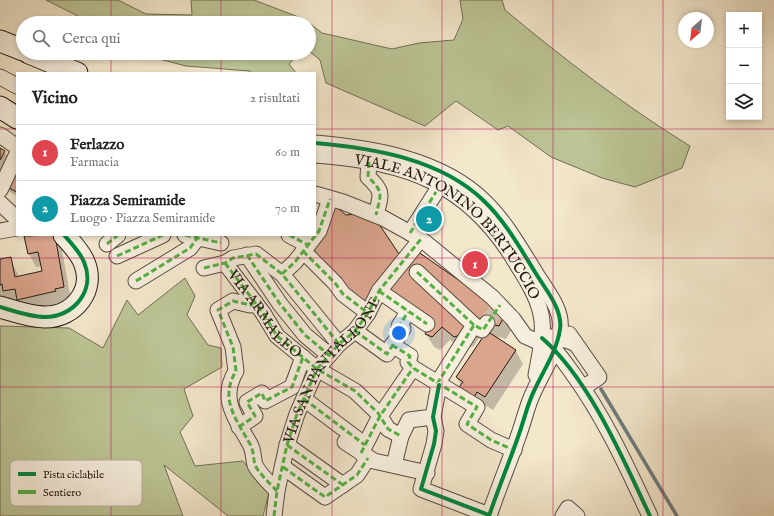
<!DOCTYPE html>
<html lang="it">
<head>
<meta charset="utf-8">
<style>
  :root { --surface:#fff; --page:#f6f6f6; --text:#222; --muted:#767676; --line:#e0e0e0; --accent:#8f2418 }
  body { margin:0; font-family:"IM FELL English",serif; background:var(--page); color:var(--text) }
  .controls { position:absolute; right:12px; top:12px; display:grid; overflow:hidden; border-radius:0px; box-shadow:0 2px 6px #0003 }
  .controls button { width:36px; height:36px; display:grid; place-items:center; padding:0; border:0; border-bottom:1px solid var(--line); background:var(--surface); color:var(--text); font:20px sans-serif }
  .compass { position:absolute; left:678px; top:12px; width:36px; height:36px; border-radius:50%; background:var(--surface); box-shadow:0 2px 6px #0003; rotate:208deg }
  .you { position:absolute; left:399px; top:333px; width:14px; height:14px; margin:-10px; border:3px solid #fff; border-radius:50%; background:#1a73e8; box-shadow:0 0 0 6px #1a73e833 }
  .badge { display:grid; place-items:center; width:26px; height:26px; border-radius:50%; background:var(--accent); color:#fff; font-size:13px; font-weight:700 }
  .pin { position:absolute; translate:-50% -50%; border:2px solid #fff; box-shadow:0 1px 4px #0006 }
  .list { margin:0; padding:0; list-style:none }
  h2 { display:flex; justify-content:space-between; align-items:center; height:52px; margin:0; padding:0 16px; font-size:17px }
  h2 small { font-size:13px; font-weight:400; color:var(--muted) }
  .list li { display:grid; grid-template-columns:26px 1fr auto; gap:12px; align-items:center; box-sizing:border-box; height:56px; padding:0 16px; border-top:1px solid var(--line) }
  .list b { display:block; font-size:15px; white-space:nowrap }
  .list p { margin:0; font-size:13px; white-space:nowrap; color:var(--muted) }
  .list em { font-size:13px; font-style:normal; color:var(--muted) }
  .icon { flex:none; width:22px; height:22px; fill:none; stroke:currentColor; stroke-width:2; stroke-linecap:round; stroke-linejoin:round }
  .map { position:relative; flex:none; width:774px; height:516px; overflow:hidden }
  .search { position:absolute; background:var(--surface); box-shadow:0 2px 6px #0003; left:16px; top:16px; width:300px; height:44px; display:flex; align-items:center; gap:10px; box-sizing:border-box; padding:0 14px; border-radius:22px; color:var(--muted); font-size:15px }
  .panel { position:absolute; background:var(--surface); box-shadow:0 2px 6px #0003; left:16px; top:72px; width:300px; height:164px; border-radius:0px }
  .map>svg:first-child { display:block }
</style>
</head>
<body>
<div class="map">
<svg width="774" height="516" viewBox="0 0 774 516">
  <rect width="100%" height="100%" fill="#f3e7cc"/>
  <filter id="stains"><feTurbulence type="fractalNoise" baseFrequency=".005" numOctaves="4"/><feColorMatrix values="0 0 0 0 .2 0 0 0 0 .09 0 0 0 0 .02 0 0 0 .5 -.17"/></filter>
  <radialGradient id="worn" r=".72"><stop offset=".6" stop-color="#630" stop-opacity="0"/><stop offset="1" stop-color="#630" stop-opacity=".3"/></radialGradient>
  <g fill="#bdc596" stroke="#706f55">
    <polygon points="46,0 118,0 146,14 192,15 191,0 254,0 301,18 308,23 85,23 80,17"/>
    <path d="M 460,0 L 502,0 L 505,10 C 564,59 625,106 690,146 L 682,168 L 635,187 L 602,178 L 551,157 L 508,126 L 498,130 L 456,101 L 425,126 L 326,83 L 320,60 L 309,51 L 309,23 L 322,33 L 392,49 L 419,43 L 454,40 L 463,19 Z"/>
    <polygon points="136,53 300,53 289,64 296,73 250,73 250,71 186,66"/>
    <polygon points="185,278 195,296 187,315 208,345 221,348 222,367 184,389 193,416 180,432 195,466 243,461 269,493 263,516 228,516 164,465 183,516 0,516 0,326 69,328 103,348 127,300 138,315"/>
  </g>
  <g fill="#0003">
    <polygon points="0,149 4,151 8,158 0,174"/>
    <polygon points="17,164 17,196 10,192 6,186"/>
    <polygon points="31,235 55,235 61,244 71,300 63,305 25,313 12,304 8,298 0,299 0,260 10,258 19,277 43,272 42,266 36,267 29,254 25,236"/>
    <polygon points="313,249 400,258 414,250 513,327 506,339 493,336 516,351 523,364 493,410 485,405 481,410 468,401 457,377 487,332 471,325 479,338 474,346 462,350 450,340 440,350 434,347 426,334 430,328 386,299 371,318 321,263"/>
  </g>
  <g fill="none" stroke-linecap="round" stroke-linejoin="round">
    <polyline stroke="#6e7b7c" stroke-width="3.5" points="601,389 677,516"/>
  </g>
  <g fill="#daa58d" stroke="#241914">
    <polygon points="0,148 5,151 0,160"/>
    <polygon points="17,161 17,192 5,186"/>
    <polygon points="334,205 346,215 356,214 374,220 381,227 401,257 363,305 312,249"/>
    <polygon points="55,235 64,287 55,289 56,291 17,300 15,289 3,291 2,284 0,285 0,259 11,257 15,277 42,271 38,252 28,254 24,236"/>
    <polygon points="414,249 506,313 499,326 482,322 466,333 454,337 442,327 432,337 425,334 432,321 381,291"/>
    <polygon points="487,331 516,350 485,397 477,392 474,397 459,387 463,382 456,377"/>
  </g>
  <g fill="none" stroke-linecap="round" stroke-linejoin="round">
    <polyline stroke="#cabea7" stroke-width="15" stroke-dasharray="15 8" stroke-linecap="butt" points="487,323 498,307"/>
    <g stroke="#584c42" stroke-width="17">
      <g id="street">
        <polyline points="0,77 17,86"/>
        <polyline points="0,135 17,147"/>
        <path d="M 315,143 C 373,148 441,159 484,201 C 505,221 520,248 535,272 C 545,289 563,309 560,329 C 557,351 543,371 534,391 C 527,405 524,421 518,437 C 509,463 498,489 489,516"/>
        <path id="s1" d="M 315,155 C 406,161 470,183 518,266 C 528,282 540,301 542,321 C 544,339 539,358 536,375"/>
        <path d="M 369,162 L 368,177 C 384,192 381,194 376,215"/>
        <polyline points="0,190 17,154"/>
        <polyline points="315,194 343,202 383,218 421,239 492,297 513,319 525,336 536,341 550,337 558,337 574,343"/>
        <polyline points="0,203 17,219"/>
        <polyline points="0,231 17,228"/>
        <polyline points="410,233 436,192"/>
        <polyline points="185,235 221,243"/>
        <polyline points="289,235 308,245"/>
        <polyline points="107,244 118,235"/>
        <polyline points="303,251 335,283 343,294 368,313"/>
        <polyline points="247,255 280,304 305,335 329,355"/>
        <polyline points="117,256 163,235"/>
        <polyline points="225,263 263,313 277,336 317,369 355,391 378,413 388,429 401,436"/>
        <polyline points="204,268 225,263 233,258 256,254 282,274 339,344"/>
        <polyline points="417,272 474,325"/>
        <polyline points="282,274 295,262 319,231 330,199"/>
        <polyline points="136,281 190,248 198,237"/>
        <polyline points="379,291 427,324"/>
        <path d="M 255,302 L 250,305 L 233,301 L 218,310 L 233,347 L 236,371 C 219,399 236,419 250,444 C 254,451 253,458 255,465 C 258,472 271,485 277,491"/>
        <polyline points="355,331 387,354 403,329 399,326 408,312"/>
        <polyline points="569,334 599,377 583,388"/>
        <path d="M 548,343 C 558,352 565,363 573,374 C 605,418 627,467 650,516"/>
        <polyline points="392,345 410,356 408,362 413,368 477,407 467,424 491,440 514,450"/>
        <polyline points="437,384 474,325 482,330 487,323"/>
        <polyline points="439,385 433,417 436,431 434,444 421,489 489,515"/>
        <polyline points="304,399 364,444"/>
        <polyline points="239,427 255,416 247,402 262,393 265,401 292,387 303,357"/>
        <polyline points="345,442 374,461 427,473"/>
        <polyline points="287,445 343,485"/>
        <polyline points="361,453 380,416 413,368"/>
        <polyline points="394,465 401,436 409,420 433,417"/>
        <polyline points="283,467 325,497 357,475 368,458"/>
        <polyline points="274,516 277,491 287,445 297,414 317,369 339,344 355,331 368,313 379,291 421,239"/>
        <polyline points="563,516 568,508 577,516"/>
      </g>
    </g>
    <g stroke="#241914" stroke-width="23">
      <g id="secondary">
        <polyline points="0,41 23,50"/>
        <polyline points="29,53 77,73"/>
        <polyline points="0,107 17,118"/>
        <path d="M 0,307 C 14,311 30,317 45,317 C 74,317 96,290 84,262 C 80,252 71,243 64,235"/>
      </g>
    </g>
    <use href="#street" stroke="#f7efde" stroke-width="15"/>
    <use href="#secondary" stroke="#f7efde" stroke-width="21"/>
    <g stroke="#55b144" stroke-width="3" stroke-dasharray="6 3" stroke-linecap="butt">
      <path d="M 369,162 L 368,177 C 384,192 381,194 376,215"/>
      <polyline points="410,233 436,192"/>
      <polyline points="185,235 221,243"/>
      <polyline points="289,235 308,245"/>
      <polyline points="107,244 118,235"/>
      <polyline points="303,251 335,283 343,294 368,313"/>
      <polyline points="247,255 280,304 305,335 329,355"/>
      <polyline points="117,256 163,235"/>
      <path id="s2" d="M 225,263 L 263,313 L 277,336 L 317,369 L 355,391 L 378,413 L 388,429 L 401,436"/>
      <polyline points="204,268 225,263 233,258 256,254 282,274 339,344"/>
      <polyline points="417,272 474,325"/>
      <polyline points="282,274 295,262 319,231 330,199"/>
      <polyline points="136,281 190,248 198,237"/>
      <polyline points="379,291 427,324"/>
      <path d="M 255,302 L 250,305 L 233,301 L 218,310 L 233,347 L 236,371 C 219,399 236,419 250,444 C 254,451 253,458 255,465 C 258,472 271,485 277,491"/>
      <polyline points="355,331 387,354 403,329 399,326 408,312"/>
      <polyline points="392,345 410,356 408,362 413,368 477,407 467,424 491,440 514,450"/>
      <polyline points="437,384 474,325 483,330 500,305"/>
      <polyline points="304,399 365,445"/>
      <polyline points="239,427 255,416 247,402 262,393 265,401 292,387 303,357"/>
      <polyline points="287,445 343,485"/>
      <polyline points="361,453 380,416 413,368"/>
      <polyline points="283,467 325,497 357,475 368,458"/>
      <path id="s3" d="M 274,516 L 277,491 L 287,445 L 297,414 L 317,369 L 339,344 L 355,331 L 368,313 L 379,291 L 421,239"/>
    </g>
    <g stroke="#f7efde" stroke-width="6">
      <g id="cycleway">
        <path d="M 315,143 C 373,148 441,159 484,201 C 505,221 520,248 535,272 C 545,289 563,309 560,329 C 557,351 543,371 534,391 C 527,405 524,421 518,437 C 509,463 498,489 489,516"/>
        <path d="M 0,307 C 14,311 30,317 45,317 C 74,317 96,290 84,262 C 80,252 71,243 64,235"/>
        <path d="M 542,338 C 590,380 623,459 650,516"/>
        <polyline points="439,385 433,417 436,431 434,444 421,489 489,515"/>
      </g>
    </g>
    <use href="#cycleway" stroke="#00873e" stroke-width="4"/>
  </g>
  <path fill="none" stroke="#c2185b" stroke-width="1" stroke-opacity="0.55" d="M 111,0 L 111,23M 221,0 L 221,23M 332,0 L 332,516M 442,0 L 442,516M 553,0 L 553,516M 663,0 L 663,516M 111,53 L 111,73M 221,53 L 221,73M 0,129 L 17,129M 315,129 L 774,129M 111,235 L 111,516M 221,235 L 221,516M 0,258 L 774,258M 0,387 L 774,387"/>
  <g text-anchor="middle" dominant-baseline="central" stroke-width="4" stroke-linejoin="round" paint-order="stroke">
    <g font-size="15" fill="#241914" stroke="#f7efde">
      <text stroke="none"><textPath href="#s1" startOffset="160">VIALE ANTONINO BERTUCCIO</textPath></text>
      <text stroke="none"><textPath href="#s2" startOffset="65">VIA ARMALEO</textPath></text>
      <text stroke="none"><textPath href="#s3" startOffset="161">VIA SAN PANTALEONE</textPath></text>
    </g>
  </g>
  <rect x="10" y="460" width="132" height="46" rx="6" fill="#f7efde" stroke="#b8afa1" stroke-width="1"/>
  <rect x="18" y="472" width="18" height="4" fill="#00873e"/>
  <rect x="18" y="490" width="18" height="4" fill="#55b144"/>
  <g font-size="11" fill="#241914">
    <text x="43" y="478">Pista ciclabile</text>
    <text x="43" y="496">Sentiero</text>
  </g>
  <rect width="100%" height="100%" filter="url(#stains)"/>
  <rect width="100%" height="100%" fill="url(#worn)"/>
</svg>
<div class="controls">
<button>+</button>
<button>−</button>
<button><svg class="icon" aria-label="layers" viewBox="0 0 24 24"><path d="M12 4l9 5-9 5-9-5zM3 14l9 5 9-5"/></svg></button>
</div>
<svg class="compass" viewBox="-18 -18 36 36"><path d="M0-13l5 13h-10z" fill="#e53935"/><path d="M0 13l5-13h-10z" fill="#767676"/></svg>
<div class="you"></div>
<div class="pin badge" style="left:475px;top:264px;background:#e0444e">1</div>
<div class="pin badge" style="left:429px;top:219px;background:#0f9aa8">2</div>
<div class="search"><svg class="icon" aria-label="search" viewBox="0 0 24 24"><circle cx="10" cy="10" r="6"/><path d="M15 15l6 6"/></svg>Cerca qui</div>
<section class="panel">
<h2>Vicino<small>2 risultati</small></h2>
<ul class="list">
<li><span class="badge" style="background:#e0444e">1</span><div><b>Ferlazzo</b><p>Farmacia</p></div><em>60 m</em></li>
<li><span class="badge" style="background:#0f9aa8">2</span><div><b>Piazza Semiramide</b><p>Luogo · Piazza Semiramide</p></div><em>70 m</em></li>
</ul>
</section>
</div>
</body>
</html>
